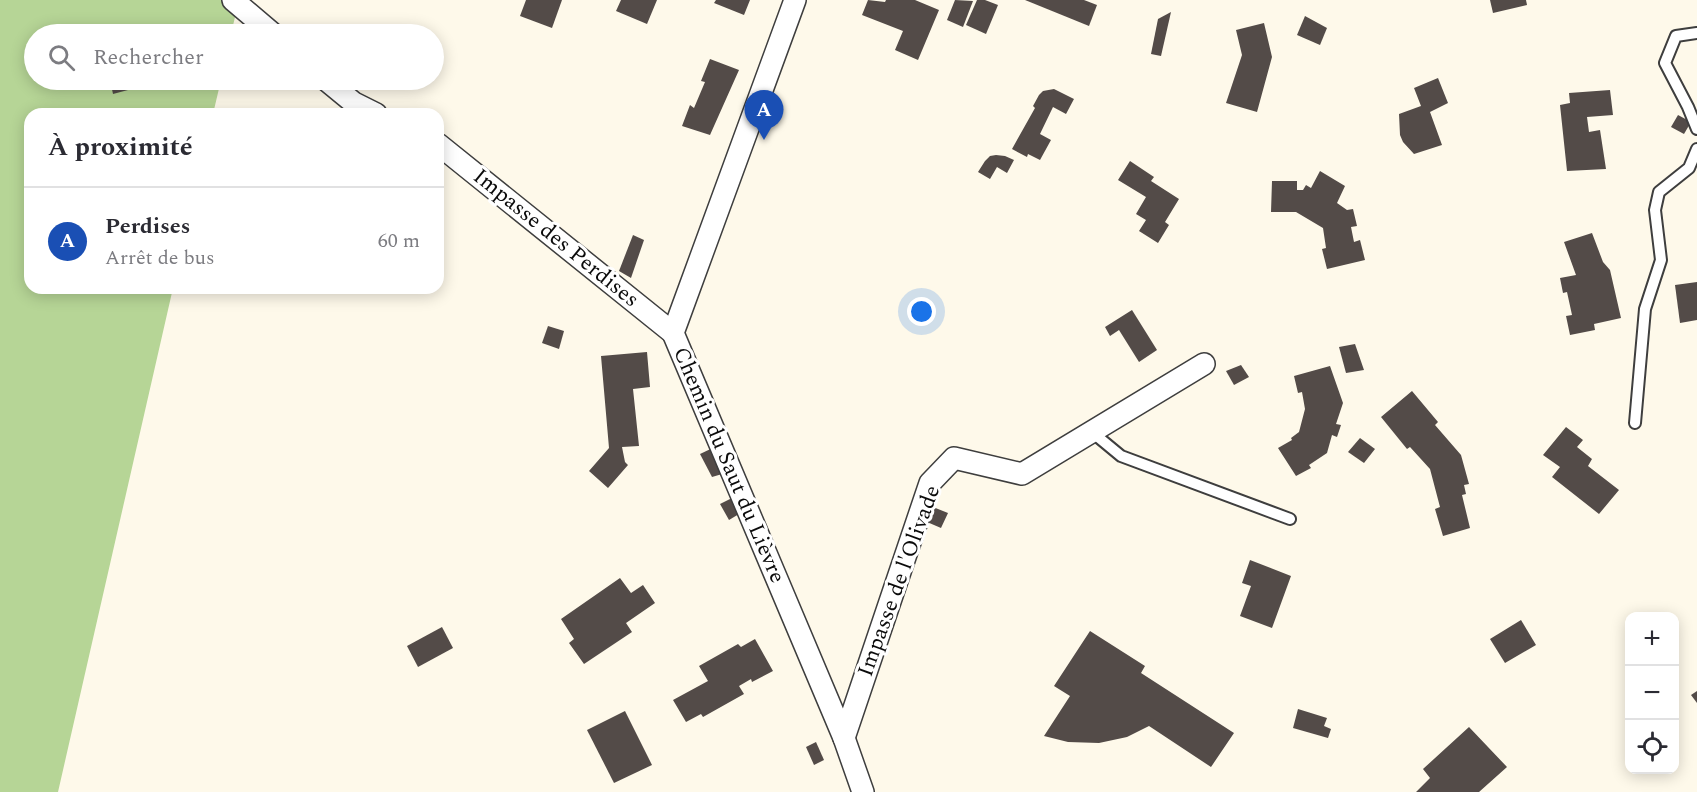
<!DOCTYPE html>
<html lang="fr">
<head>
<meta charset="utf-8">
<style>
  :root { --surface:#fff; --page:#f7f7f7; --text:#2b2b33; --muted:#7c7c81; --line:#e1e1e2; --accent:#0b8043 }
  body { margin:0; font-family:Spectral,serif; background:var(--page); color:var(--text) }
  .controls { position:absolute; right:18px; bottom:18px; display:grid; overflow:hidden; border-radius:12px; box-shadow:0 3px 15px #0003 }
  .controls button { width:54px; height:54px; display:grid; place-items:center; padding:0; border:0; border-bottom:2px solid var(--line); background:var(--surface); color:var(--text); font:30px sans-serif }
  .you { position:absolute; left:922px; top:312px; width:21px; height:21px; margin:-15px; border:4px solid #fff; border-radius:50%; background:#1a73e8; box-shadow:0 0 0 9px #1a73e833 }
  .badge { display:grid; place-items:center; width:39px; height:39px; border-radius:50%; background:var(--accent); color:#fff; font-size:20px; font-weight:700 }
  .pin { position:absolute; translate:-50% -50px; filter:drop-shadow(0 2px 3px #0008) }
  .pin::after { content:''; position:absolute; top:32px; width:21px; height:18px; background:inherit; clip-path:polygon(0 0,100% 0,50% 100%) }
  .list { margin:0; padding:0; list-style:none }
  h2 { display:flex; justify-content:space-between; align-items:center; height:78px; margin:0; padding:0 24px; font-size:26px }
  h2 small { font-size:20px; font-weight:400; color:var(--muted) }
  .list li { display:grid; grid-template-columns:39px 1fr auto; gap:18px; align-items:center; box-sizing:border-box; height:108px; padding:0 24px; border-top:2px solid var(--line) }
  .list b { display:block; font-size:22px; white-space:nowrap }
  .list p { margin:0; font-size:20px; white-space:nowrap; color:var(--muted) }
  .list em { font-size:20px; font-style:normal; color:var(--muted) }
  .icon { flex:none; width:33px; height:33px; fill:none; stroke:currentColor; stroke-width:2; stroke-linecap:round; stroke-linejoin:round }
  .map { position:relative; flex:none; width:1697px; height:792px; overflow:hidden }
  .search { position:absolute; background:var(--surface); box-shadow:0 3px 15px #0003; left:24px; top:24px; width:420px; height:66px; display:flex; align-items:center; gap:15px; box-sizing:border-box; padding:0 21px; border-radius:33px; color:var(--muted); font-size:22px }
  .panel { position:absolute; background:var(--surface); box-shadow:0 3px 15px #0003; left:24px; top:108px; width:420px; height:186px; border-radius:18px }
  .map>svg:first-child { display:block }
</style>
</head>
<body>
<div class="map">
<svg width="1697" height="792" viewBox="0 0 1697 792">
  <rect width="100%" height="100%" fill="#fef9ea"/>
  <polygon fill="#b6d596" points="0,0 239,0 231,34 34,34 34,80 221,80 213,114 30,114 30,288 173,288 58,792 0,792"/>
  <g fill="#534b48">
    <polygon points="526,0 562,0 552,28 520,16"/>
    <polygon points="621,0 657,0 647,24 616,11"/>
    <polygon points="716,0 750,0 744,15 714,3"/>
    <polygon points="868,0 885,2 886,0 915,0 939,10 918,60 895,50 903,31 862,15"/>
    <polygon points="955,0 973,1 963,27 947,20"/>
    <polygon points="977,0 985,0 998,5 986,34 966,25"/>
    <polygon points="1025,0 1084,0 1097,5 1089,26"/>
    <polygon points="1490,0 1526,0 1527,5 1493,13"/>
    <polygon points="1171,12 1161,56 1151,54 1158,19"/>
    <polygon points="1305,16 1327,28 1320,45 1297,35"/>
    <polygon points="1264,23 1272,57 1257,112 1226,103 1242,55 1236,30"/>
    <polygon points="710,59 739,70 710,135 682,126 690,105 694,108 705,82 701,81"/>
    <polygon points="1438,78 1448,103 1430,112 1442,145 1414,154 1403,142 1400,135 1399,114 1421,106 1414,88"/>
    <polygon points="110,80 141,80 143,86 113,94"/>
    <polygon points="1054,89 1074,99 1066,114 1053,107 1040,134 1051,140 1040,160 1028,154 1027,157 1012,149 1035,108 1033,106 1039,95 1043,91"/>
    <polygon points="1610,90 1613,115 1587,117 1589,132 1600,130 1606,169 1567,171 1560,105 1570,103 1569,93"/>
    <polygon points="1678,115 1691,122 1684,134 1671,127"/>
    <polygon points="996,155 1005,156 1014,160 1007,173 997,167 990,179 978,172 985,161 990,156"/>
    <polygon points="1130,161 1154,177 1151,181 1179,199 1165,222 1169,225 1158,243 1139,231 1146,220 1136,214 1146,197 1118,180"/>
    <polygon points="1320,171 1345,186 1337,203 1347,210 1353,209 1357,226 1351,227 1354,242 1360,240 1365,260 1327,269 1322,249 1326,248 1323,228 1296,212 1271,212 1272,181 1297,181 1297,190 1303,190 1306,185 1311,188"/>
    <polygon points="1592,233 1603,262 1610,270 1621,318 1594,324 1595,330 1570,335 1566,316 1572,315 1567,292 1563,293 1560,278 1576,275 1564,242"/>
    <polygon points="633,235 644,240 631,278 619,271"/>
    <polygon points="1697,282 1697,320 1680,323 1675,285"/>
    <polygon points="1132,310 1157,350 1139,362 1119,330 1110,336 1105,327"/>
    <polygon points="548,326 564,331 559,349 542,343"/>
    <polygon points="1355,344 1364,370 1346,373 1339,347"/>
    <polygon points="647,352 650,387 633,389 639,446 622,447 625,462 628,465 608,488 589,471 609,448 601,356"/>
    <polygon points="1241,365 1249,377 1234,385 1226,371"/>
    <polygon points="1330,366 1343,403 1336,424 1341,425 1337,437 1332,435 1327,453 1309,465 1311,468 1296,476 1278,448 1292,440 1291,438 1299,432 1305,409 1302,392 1298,393 1294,376"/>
    <polygon points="1412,391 1438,422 1435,425 1461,455 1469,484 1464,485 1466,494 1462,495 1470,528 1443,536 1435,509 1440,507 1430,469 1410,447 1407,449 1381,417"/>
    <polygon points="1566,427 1583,440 1577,447 1592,459 1588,466 1619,490 1599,514 1552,477 1560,467 1543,455"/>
    <polygon points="1360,438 1375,449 1364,463 1348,452"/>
    <polygon points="719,445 729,472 712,477 700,454"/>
    <polygon points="738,495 744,511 729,520 720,504"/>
    <polygon points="933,507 948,513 941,528 927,522"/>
    <polygon points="1250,560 1291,576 1272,628 1240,616 1251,586 1242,583"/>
    <polygon points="620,578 631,593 643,585 655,603 626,623 632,632 584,664 569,643 574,639 561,619"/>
    <polygon points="1521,620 1536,645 1505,663 1490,639"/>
    <polygon points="442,627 453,648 418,667 407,646"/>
    <polygon points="1090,631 1145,666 1141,673 1234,733 1211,767 1149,726 1127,737 1099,743 1068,742 1044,736 1070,696 1054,686"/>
    <polygon points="755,639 773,671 752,682 751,679 739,686 744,694 703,717 701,714 686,722 673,700 708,681 699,666 738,644 741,647"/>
    <polygon points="1697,691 1697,703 1691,695"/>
    <polygon points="1298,709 1327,718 1324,726 1331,729 1328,738 1293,728"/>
    <polygon points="625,711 652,765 614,783 587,730"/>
    <polygon points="1469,727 1507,767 1479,792 1416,792 1430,778 1423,769"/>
    <polygon points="816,742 824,760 814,765 806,747"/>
  </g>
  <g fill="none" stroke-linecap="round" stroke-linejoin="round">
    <g stroke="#3e3e3e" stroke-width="14">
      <g id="service">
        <polyline points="1697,33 1676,36 1665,63 1688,107 1697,129"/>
        <polyline points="1635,423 1645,309 1661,260 1655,210 1659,192 1689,168 1697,149"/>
        <polyline points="1092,432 1121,456 1290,519"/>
      </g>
    </g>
    <g stroke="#3e3e3e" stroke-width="24">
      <g id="minor">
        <polyline points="233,0 273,34"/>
        <polyline points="795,0 673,333 844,738 863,792"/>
        <polyline points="326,80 354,103 376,114"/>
        <polyline points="438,144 673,333"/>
        <polyline points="844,738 930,483 954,458 1022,474 1204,364"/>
      </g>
    </g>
    <use href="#service" stroke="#fff" stroke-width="10"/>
    <use href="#minor" stroke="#fff" stroke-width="21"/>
  </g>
  <g text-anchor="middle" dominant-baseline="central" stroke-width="6" stroke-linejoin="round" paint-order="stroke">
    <g font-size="22" fill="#0b0b0b" stroke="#fff">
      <text transform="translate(556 238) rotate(39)">Impasse des Perdises</text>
      <text transform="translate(729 465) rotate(67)">Chemin du Saut du Lièvre</text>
      <text transform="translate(899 581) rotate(-70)">Impasse de l'Olivade</text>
    </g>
  </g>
</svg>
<div class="controls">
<button>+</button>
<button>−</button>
<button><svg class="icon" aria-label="locate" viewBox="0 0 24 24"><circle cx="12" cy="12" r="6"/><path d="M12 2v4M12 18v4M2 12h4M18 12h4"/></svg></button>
</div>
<div class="you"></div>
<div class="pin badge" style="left:764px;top:140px;background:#1a4fb4">A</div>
<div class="search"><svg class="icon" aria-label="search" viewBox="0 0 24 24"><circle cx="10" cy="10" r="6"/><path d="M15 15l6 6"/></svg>Rechercher</div>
<section class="panel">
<h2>À proximité<small></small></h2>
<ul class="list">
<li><span class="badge" style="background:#1a4fb4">A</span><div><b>Perdises</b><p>Arrêt de bus</p></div><em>60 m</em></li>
</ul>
</section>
</div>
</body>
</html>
